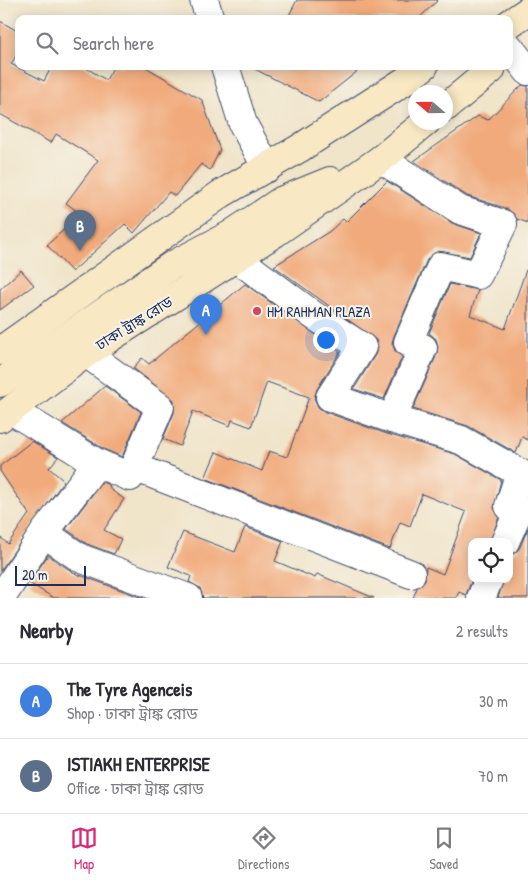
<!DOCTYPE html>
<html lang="en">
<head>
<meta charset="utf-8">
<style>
  :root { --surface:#fff; --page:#f2f2f3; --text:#2b2b33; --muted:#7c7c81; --line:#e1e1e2; --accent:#db2777 }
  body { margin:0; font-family:"Patrick Hand","Noto Sans Bengali",sans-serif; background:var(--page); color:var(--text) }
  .controls { position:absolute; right:15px; bottom:15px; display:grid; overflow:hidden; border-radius:10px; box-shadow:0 2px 12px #0003 }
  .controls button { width:45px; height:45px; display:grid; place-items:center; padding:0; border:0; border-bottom:1px solid var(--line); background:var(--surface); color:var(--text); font:25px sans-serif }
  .compass { position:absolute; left:408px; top:85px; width:45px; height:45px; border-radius:50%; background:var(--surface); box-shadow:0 2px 12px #0003; rotate:290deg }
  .scale { position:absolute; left:15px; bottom:12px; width:71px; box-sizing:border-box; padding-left:5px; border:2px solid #1b2f5e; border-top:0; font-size:14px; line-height:18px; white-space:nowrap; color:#1b2f5e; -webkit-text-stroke:4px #f7f3e8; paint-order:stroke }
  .you { position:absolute; left:325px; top:339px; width:18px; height:18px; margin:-12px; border:4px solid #fff; border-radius:50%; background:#1a73e8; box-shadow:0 0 0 8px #1a73e833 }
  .badge { display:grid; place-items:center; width:32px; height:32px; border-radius:50%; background:var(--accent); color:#fff; font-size:16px; font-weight:700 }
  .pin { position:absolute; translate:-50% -41px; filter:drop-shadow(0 1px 2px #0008) }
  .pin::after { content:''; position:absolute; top:26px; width:18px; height:15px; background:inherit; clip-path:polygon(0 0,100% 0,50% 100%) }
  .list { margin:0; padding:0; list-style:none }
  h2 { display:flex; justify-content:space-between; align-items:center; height:65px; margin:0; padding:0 20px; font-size:21px }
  h2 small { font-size:16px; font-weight:400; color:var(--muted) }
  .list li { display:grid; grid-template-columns:32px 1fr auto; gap:15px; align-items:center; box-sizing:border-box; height:75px; padding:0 20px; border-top:1px solid var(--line) }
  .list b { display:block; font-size:19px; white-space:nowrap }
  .list p { margin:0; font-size:16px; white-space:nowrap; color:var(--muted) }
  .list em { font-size:16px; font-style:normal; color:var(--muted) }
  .icon { flex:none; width:28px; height:28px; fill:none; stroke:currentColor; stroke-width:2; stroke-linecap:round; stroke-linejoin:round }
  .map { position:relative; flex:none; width:528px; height:598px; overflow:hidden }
  .search { position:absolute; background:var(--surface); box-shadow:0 2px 12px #0003; left:15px; right:15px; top:15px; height:55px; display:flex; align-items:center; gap:12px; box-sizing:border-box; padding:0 18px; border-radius:10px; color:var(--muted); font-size:19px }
  .sheet { height:215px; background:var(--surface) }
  nav { display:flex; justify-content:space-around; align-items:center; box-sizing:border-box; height:70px; border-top:1px solid var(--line); background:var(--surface); font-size:14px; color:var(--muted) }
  nav a { display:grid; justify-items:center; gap:2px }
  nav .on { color:var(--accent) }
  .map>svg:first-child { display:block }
</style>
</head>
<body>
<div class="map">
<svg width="528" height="598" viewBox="0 0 528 598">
  <rect width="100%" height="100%" fill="#f7f3e8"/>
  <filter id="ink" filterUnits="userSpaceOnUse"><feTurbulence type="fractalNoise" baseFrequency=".02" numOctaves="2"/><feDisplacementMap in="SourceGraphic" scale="10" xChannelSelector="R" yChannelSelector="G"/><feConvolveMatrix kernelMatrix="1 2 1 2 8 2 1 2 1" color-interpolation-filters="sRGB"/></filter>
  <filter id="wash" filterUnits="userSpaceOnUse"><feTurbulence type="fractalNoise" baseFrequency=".0096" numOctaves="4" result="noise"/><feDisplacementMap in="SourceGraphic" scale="20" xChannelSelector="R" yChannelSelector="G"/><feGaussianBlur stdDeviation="1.12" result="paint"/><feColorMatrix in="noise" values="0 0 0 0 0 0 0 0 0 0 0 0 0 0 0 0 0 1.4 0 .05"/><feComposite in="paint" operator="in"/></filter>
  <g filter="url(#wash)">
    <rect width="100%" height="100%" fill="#f0e4c9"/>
    <g id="blocks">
      <g fill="#f1aa7b">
        <polygon points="297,0 438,0 418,19 287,19"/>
        <polygon points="0,21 19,32 19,51 11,64 44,81 52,66 83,66 106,80 114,66 144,66 202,100 220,150 210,170 201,164 175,196 169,192 134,233 125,224 72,272 47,245 81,214 66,203 98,160 56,134 51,143 0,114"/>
        <polygon points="249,66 364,66 319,102"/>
        <polygon points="522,85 528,86 528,223 517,219 508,209 467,196 414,161 478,116 488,120"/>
        <polygon points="387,181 452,223 481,233 470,257 438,251 427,260 394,336 392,343 395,351 402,357 384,399 354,389 375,355 378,347 376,340 274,266 330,231 343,219 346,222"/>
        <polygon points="21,270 34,285 0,310 0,289"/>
        <polygon points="526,270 528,271 528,440 522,437 516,453 468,426 413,409 437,354 438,347 436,339 429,333 450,284 478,290 470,315 505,329"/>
        <polygon points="245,284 340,352 317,389 314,398 318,407 325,412 387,434 455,454 501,480 494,508 499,517 490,542 472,542 472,579 466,595 459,592 456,598 413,598 417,588 425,580 426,567 443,574 466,512 422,494 410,526 400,522 390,549 205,478 216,452 262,471 269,451 287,457 309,397 267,382 251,427 232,420 230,426 193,411 180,446 163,439 174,413 174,400 133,368 142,358 149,364"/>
        <polygon points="105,386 141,412 122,457 104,449 62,423"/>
        <polygon points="32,441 58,457 49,468 64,481 0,571 0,537 8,544 29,514 0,471 0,466"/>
        <polygon points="102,482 109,485 111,490 124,499 104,530 121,539 114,554 87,544 66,529"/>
        <polygon points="245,527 283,541 275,561 315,578 317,574 374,598 203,598 200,588 189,582 191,576 168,567 183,532 235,552"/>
        <polygon points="528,528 528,598 498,598 504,579 509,579 509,557 519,549"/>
        <polygon points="48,555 74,573 143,598 54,598 29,583"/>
      </g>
    </g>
  </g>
  <g filter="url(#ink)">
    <use href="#blocks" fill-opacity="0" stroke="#3b4a6e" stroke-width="1"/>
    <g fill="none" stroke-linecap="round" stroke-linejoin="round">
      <g stroke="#3b4a6e" stroke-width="30">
        <g id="minor">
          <polyline points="204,0 210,19"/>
          <polyline points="509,47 528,71"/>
          <polyline points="225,66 243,124 267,168"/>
          <polyline points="381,159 460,210 503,224 478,275 441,266 408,342 423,348 392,419 461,440 520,473 509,506 519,510 505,542"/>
          <polyline points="238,259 313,315 362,347 330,397 392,419"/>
          <polyline points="86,353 160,407 130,477 97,463"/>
          <polyline points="11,410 97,463 44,533"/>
          <polyline points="134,467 411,574"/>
          <polyline points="1,598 44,533 80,558 188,598"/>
          <polyline points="481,598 489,579"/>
        </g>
      </g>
      <g stroke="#3b4a6e" stroke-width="30">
        <g id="secondary">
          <polyline points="509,24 528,11"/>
          <polyline points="446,107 491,70 492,66"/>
          <polyline points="0,351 221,194 300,148 405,81 424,66"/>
          <polyline points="0,383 171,266 230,235 281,201 330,181"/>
          <polyline points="0,418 86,353 275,233 381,159 426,122"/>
        </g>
      </g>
      <use href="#minor" stroke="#fff" stroke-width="28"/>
      <use href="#secondary" stroke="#f8e8c3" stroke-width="28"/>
    </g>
  </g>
  <circle fill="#d1495b" stroke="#f7f3e8" stroke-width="2" cx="257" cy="311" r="5"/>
  <g text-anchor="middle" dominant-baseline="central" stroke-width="4" stroke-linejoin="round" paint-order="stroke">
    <g font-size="15" fill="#1b2f5e" stroke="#f7f3e8" text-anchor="start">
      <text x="267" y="311">HM RAHMAN PLAZA</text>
    </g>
    <g font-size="15" fill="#1b2f5e" stroke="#f7f3e8">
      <text transform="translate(134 323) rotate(-32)">ঢাকা ট্রাঙ্ক রোড</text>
    </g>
  </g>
</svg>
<div class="controls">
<button><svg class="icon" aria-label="locate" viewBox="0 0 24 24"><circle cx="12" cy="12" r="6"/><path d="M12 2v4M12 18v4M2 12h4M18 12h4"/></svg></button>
</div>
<svg class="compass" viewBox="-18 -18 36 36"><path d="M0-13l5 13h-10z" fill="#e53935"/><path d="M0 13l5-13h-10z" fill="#7c7c81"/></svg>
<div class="scale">20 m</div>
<div class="you"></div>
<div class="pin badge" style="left:206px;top:335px;background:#3f7fe0">A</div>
<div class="pin badge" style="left:80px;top:251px;background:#5c6f8a">B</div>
<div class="search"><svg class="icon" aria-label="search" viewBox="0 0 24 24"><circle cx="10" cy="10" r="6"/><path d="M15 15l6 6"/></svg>Search here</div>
</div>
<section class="sheet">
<h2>Nearby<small>2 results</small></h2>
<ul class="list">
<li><span class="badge" style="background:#3f7fe0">A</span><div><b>The Tyre Agenceis</b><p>Shop · ঢাকা ট্রাঙ্ক রোড</p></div><em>30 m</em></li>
<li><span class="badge" style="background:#5c6f8a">B</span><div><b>ISTIAKH ENTERPRISE</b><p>Office · ঢাকা ট্রাঙ্ক রোড</p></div><em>70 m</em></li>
</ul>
</section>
<nav>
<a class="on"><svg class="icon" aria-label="map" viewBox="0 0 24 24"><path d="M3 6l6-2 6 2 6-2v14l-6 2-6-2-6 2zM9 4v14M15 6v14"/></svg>Map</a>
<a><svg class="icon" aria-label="directions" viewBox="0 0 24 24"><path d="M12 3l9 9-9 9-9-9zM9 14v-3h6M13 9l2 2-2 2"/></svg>Directions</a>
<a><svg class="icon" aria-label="saved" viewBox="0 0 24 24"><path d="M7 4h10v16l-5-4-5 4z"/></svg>Saved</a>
</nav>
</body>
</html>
